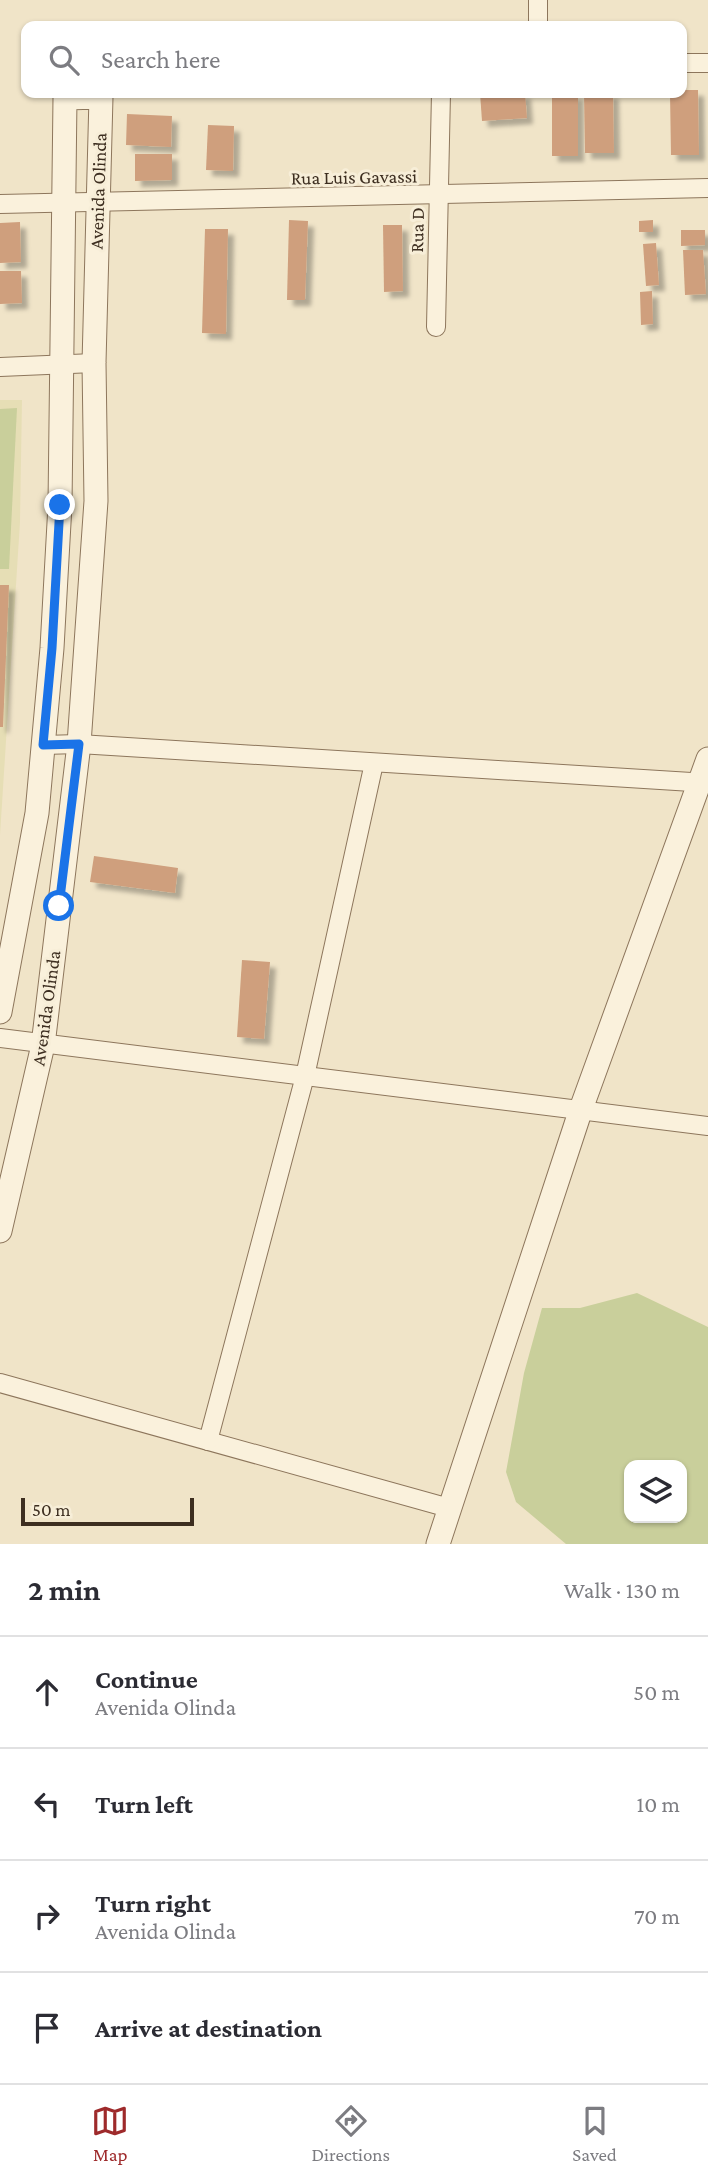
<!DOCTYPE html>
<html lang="en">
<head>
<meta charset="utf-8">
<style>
  :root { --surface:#fff; --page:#f2f2f3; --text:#2b2b33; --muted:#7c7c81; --line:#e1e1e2; --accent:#9e2a2b }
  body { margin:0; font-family:"Crimson Pro",serif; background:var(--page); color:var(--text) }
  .controls { position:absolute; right:21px; bottom:21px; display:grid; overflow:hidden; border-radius:14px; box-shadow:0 2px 5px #0004 }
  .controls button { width:63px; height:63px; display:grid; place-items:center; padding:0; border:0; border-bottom:2px solid var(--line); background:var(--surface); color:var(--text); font:35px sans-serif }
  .scale { position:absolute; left:21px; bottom:18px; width:173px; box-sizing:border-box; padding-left:7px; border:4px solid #3d2e20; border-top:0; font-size:19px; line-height:24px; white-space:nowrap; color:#3d2e20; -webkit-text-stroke:5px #f7eed8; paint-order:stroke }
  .stop { position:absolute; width:21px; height:21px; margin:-16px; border:5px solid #1a73e8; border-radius:50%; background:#fff }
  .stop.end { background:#1a73e8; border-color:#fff; box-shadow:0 2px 7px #0008 }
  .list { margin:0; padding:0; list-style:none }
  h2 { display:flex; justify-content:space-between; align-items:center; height:91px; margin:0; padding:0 28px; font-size:30px }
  h2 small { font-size:23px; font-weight:400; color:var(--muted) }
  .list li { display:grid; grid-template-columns:46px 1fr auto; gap:21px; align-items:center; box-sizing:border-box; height:112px; padding:0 28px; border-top:2px solid var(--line) }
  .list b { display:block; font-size:26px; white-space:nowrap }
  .list p { margin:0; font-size:23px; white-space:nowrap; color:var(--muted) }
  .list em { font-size:23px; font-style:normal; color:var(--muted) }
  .icon { flex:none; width:38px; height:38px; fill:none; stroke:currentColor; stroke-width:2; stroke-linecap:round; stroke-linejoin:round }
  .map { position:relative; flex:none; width:708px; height:1544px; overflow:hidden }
  .search { position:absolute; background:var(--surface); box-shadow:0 2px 5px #0004; left:21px; right:21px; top:21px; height:77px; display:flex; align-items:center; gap:18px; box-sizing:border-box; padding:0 24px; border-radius:14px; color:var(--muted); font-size:26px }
  .sheet { height:539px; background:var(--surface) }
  nav { display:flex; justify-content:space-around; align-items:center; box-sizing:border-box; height:98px; border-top:2px solid var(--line); background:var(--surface); font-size:19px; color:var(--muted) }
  nav a { display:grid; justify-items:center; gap:4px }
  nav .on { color:var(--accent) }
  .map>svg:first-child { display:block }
</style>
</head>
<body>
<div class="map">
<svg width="708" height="1544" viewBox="0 0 708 1544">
  <defs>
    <filter id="shadow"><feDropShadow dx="6" dy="6" stdDeviation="2" flood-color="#0004"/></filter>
  </defs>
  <rect width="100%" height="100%" fill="#f0e4c8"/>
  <polygon fill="#e6deb5" points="0,400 22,400 20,522 0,835"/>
  <g fill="#c9cf9b" fill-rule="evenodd">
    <polygon points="17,408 9,569 0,569 0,409"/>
    <path d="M 637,1293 L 708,1327 L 708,1544 L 566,1544 L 516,1502 L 506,1472 L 524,1373 L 542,1308 L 580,1308 ZM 629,1465 L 682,1465 L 682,1518 L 629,1518 Z"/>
  </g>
  <g fill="#cf9f7d" filter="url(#shadow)">
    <polygon points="682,90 698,90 699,155 671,155 670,93 682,93"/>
    <polygon points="480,93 525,93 527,118 482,121"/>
    <polygon points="584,93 613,93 614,153 585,153"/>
    <rect x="552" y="94" width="26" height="62"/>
    <polygon points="127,114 172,116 171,147 126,145"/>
    <polygon points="208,125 234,126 233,171 206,170"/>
    <polygon points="135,154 172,154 172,180 135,181"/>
    <polygon points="289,220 308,221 305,300 287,300"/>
    <polygon points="653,220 653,232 639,232 639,221"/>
    <polygon points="20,222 21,262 0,263 0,223"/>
    <polygon points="383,225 402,225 403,291 384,292"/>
    <polygon points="205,229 228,229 226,334 202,333"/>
    <polygon points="681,230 705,230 705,245 681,246"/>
    <polygon points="656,243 659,285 646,286 643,244"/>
    <polygon points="683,250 703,250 706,294 685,295"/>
    <polygon points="0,271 21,271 22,303 0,304"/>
    <polygon points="652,291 653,324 641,325 640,292"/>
    <polygon points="0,585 9,585 3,727 0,727"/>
    <polygon points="94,856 178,868 175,893 90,882"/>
    <polygon points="242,960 270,962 264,1039 237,1037"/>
  </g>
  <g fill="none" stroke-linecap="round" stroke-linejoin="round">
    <g stroke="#8d765c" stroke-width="20">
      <g id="minor">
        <polyline points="538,0 538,26"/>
        <polyline points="682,63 708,63"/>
        <polyline points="0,204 708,188"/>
        <polyline points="436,327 441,93"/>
        <polyline points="0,367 94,363"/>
        <polyline points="43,745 79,744 708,783"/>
        <polyline points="0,1038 708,1126"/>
        <polyline points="0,1383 449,1508"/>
        <polyline points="208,1441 305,1076 374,763"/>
      </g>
    </g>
    <g stroke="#8d765c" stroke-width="25">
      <g id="tertiary">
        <polyline points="0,1012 37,813 52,648 60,505 65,98 101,97 94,363 96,501 79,744 43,1045 0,1231"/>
        <polyline points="438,1544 581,1109 708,759"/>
      </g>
    </g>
    <use href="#minor" stroke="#faf1dc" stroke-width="18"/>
    <use href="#tertiary" stroke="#faf1dc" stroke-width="23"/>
  </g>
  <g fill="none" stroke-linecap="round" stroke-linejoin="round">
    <polyline stroke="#1a73e8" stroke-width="9" points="59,906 79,744 43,745 52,648 60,505"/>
  </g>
  <g text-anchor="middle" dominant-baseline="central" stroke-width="6" stroke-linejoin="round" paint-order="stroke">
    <g font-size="19" fill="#3d2e20" stroke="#f7eed8">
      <text transform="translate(354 177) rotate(-1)">Rua Luis Gavassi</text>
      <text transform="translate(98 191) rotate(-88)">Avenida Olinda</text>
      <text transform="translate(417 230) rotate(-89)">Rua D</text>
      <text transform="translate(46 1008) rotate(-82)">Avenida Olinda</text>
    </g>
  </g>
</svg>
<div class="controls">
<button><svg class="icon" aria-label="layers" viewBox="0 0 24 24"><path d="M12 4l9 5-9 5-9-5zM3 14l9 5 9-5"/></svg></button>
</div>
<div class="scale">50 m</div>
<div class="stop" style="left:59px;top:906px"></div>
<div class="stop end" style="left:60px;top:505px"></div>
<div class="search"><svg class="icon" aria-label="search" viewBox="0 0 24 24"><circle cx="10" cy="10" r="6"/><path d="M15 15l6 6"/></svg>Search here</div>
</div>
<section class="sheet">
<h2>2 min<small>Walk · 130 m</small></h2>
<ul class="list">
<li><svg class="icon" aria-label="ahead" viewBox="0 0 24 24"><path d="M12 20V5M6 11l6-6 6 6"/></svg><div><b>Continue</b><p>Avenida Olinda</p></div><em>50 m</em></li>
<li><svg class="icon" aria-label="left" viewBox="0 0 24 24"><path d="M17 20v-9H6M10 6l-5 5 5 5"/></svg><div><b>Turn left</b></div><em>10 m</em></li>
<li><svg class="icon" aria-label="right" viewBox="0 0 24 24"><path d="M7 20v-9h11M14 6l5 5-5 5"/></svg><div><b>Turn right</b><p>Avenida Olinda</p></div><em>70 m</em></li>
<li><svg class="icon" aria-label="arrive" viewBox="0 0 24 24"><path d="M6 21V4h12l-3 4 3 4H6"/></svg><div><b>Arrive at destination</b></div></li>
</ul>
</section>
<nav>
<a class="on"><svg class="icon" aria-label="map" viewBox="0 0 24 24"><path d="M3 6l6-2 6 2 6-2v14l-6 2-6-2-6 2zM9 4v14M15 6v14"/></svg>Map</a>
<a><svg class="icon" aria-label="directions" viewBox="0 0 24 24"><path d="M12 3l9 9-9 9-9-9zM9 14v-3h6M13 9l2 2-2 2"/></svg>Directions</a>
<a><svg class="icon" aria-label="saved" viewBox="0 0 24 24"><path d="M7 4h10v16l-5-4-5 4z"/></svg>Saved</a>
</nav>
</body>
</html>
